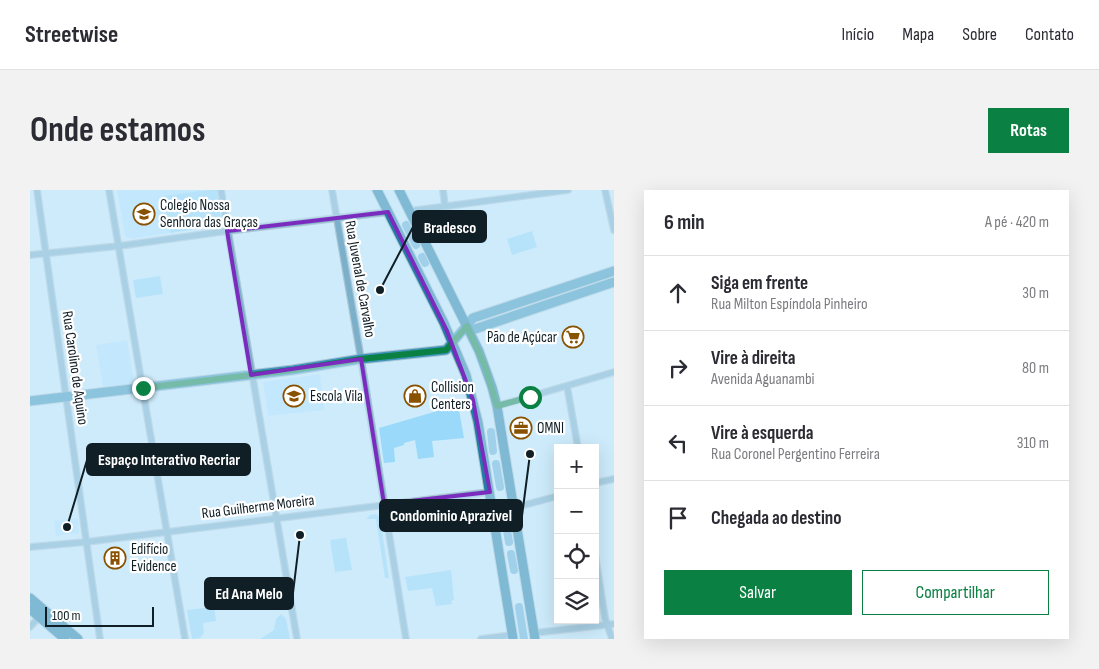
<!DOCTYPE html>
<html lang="pt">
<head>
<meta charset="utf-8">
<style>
  :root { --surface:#fff; --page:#f2f2f3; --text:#2b2b33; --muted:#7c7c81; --line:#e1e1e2; --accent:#0b8043 }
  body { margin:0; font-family:"Sofia Sans Condensed",sans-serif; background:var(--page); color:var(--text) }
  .controls { position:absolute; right:15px; bottom:15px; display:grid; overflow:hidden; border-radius:0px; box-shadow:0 5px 20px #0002 }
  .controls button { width:45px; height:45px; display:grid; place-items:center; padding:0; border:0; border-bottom:1px solid var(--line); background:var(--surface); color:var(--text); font:25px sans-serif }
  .scale { position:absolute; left:15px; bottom:12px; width:109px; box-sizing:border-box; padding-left:5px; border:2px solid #101e25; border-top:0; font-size:14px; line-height:18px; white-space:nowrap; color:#101e25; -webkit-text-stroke:4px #fff; paint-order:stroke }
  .stop { position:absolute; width:15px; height:15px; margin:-11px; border:4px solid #0b8043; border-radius:50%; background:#fff }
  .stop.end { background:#0b8043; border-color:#fff; box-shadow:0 1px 5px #0008 }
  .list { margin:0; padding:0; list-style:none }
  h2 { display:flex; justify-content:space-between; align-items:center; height:65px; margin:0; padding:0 20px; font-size:21px }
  h2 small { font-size:16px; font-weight:400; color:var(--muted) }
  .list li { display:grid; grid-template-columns:32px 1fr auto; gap:15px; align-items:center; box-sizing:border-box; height:75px; padding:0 20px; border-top:1px solid var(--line) }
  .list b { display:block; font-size:19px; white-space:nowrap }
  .list p { margin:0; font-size:16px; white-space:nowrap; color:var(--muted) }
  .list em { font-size:16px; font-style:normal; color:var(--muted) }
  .actions { display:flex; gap:10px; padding:15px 20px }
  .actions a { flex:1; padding:11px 0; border:1px solid var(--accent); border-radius:0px; text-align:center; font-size:18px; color:var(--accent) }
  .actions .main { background:var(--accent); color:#fff }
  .icon { flex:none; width:28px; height:28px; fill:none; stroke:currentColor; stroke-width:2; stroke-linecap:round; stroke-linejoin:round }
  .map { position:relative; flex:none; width:584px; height:449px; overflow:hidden; border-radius:0px }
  header { display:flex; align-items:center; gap:30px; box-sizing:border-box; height:70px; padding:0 25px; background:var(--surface); border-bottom:1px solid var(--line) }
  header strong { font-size:24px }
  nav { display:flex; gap:28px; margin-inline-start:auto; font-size:18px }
  .intro { display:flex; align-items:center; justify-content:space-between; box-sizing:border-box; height:120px; padding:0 30px }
  h1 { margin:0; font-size:35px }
  .button { padding:12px 22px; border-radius:0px; background:var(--accent); color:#fff; font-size:18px; font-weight:700 }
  main { display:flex; gap:30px; padding:0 30px }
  aside { flex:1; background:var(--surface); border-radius:0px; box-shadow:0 5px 20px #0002 }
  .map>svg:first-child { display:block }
</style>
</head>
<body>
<header>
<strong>Streetwise</strong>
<nav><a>Início</a><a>Mapa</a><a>Sobre</a><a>Contato</a></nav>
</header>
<div class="intro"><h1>Onde estamos</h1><a class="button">Rotas</a></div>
<main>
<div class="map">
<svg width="584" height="449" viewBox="0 0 584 449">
  <rect width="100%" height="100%" fill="#cdebfb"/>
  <g fill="#b7e5fe">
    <polygon points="87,0 177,0 134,6 140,43 101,49 95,46"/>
    <polygon points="97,150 104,193 73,197 66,155"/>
    <polygon points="290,184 294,220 238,226 233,192"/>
    <polygon points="48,328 49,343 26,346 24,331"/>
  </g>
  <g fill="#9ad9f9">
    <polygon points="177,0 187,0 192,35 140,43 133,6"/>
    <polygon points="502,41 507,57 482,65 477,49"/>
    <polygon points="130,86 133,104 106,108 103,90"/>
    <polygon points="428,215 434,248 402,251 404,267 388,269 385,250 374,253 374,255 364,258 365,272 354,273 349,238"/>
    <polygon points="346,324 350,327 359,388 355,388 346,329 336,329 340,325"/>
    <polygon points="316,348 322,380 305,382 300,350"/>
    <polygon points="421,380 424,410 421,411 422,414 406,416 402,398 378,401 375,387"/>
    <polygon points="184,417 186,431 173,433 174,443 170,448 162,449 157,420"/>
    <polygon points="251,424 256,429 260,449 230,449 244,440 246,429"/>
  </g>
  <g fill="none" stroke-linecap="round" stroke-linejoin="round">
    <g stroke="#6ab2d6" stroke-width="8">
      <polyline points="376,35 386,55"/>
      <polyline points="392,67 395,73"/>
      <polyline points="461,242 463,261"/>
      <polyline points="466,274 470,297"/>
      <polyline points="476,335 479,352"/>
      <polyline points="481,364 484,380"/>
      <polyline points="489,417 494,449"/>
    </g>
    <g stroke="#abc6d4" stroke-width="8">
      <g id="street">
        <polyline points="7,0 70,449"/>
        <polyline points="79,0 155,449"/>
        <polyline points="191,0 267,449"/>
        <polyline points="302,0 331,169 376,449"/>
        <polyline points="413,0 415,16"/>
        <polyline points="575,0 584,40"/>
        <polyline points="380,21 538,0"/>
        <polyline points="0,65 89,56 197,41 358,22"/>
        <polyline points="537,196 548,258"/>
        <polyline points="467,216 584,182"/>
        <polyline points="565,293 584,289"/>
        <polyline points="483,318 528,306"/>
        <polyline points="0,357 56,352 460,302"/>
        <polyline points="565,364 575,428 582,449"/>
        <polyline points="0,437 9,427"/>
        <polyline points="504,443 584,434"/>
        <polyline points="451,449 482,445"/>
      </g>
    </g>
    <g stroke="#abc6d4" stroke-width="11">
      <g id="secondary">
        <polyline points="439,141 584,92"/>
        <polyline points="0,211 263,180 331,169 416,160 443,128 584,81"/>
      </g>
    </g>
    <g stroke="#abc6d4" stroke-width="11">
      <g id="primary">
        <polyline points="347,0 414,133 436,185 448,232 483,449"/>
        <polyline points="369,0 449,161 462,197 467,216 505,449"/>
        <polyline points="0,408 48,449"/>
        <polyline points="0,419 35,449"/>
      </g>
    </g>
    <use href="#street" stroke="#7cb0ca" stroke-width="5.5"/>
    <use href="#secondary" stroke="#3d94bb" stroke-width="9"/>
    <use href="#primary" stroke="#227da4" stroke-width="9"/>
  </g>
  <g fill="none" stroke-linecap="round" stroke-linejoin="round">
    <polyline stroke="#0b8043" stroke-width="6" points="113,198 263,180 331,169 416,160 437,136 455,176 467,216 500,207"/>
  </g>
  <path d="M0 0H584V449H0ZM 358,22 L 417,141 L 443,210 L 460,302 L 354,314 L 331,169 L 221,185 L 197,41 Z" fill="#cdebfb" fill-opacity=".55" fill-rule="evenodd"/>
  <path fill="none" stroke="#7b2cbf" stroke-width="4" stroke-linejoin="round" d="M 358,22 L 417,141 L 443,210 L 460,302 L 354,314 L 331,169 L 221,185 L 197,41 Z"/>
  <defs>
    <g id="school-ring" transform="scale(1.125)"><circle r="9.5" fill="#fff" stroke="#885201" stroke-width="1.5"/><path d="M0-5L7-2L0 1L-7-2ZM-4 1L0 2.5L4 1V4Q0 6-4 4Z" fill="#885201"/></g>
    <g id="supermarket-ring" transform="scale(1.125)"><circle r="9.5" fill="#fff" stroke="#885201" stroke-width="1.5"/><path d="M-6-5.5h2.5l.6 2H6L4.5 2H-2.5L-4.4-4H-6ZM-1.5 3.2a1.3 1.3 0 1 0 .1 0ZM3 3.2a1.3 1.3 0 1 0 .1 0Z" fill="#885201"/></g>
    <g id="shop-ring" transform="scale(1.125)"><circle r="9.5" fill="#fff" stroke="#885201" stroke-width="1.5"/><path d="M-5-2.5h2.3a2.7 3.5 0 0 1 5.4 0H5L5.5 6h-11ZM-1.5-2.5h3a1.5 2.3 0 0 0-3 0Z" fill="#885201"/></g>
    <g id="office-ring" transform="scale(1.125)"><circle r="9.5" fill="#fff" stroke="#885201" stroke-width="1.5"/><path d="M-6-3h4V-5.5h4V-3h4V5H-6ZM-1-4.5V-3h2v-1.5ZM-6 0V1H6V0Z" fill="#885201"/></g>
    <g id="building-ring" transform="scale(1.125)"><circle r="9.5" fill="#fff" stroke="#885201" stroke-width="1.5"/><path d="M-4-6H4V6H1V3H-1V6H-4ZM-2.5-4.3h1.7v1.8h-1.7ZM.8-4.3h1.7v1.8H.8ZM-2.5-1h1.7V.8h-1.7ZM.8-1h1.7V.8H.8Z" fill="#885201"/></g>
  </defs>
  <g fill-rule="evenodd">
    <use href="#school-ring" x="114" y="24"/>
    <use href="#supermarket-ring" x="543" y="147"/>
    <use href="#school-ring" x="264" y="206"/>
    <use href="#shop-ring" x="385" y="206"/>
    <use href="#office-ring" x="491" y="238"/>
    <use href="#building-ring" x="85" y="368"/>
  </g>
  <g text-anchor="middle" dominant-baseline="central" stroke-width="4.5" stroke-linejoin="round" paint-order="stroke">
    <g font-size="15" fill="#101e25" stroke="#fff" text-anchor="start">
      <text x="130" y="15">Colegio Nossa<tspan x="130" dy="17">Senhora das Graças</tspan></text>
      <text x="527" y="147" text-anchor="end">Pão de Açúcar</text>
      <text x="401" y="197">Collision<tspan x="401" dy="17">Centers</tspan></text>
      <text x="280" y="206">Escola Vila</text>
      <text x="507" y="238">OMNI</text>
      <text x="101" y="359">Edifício<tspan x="101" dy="17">Evidence</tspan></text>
    </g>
    <g font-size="15" fill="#101e25" stroke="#fff">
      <text transform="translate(330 89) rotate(80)">Rua Juvenal de Carvalho</text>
      <text transform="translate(45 178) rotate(82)">Rua Carolino de Aquino</text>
      <text transform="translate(228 317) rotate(-7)">Rua Guilherme Moreira</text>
    </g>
  </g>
  <path fill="none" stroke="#101e25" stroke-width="2" d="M350 100L383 37M37 337L57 270M500 264L492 326M270 345L263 403"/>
  <g fill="#101e25" stroke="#fff" stroke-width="2">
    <circle cx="350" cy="100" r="5"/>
    <circle cx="37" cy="337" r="5"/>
    <circle cx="500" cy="264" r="5"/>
    <circle cx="270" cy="345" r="5"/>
  </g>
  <g fill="#101e25" stroke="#101e25" stroke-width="2">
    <rect x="383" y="21" width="73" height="31" rx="5"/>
    <rect x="57" y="254" width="163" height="31" rx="5"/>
    <rect x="350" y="310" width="142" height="31" rx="5"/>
    <rect x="175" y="388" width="88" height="31" rx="5"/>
  </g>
  <g font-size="16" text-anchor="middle" font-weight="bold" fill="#fff">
    <text x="420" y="43">Bradesco</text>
    <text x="139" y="275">Espaço Interativo Recriar</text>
    <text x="421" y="331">Condominio Aprazivel</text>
    <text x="219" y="409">Ed Ana Melo</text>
  </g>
</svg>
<div class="controls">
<button>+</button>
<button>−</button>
<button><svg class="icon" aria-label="locate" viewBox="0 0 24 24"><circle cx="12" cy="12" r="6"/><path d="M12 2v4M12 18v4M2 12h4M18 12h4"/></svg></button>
<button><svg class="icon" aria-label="layers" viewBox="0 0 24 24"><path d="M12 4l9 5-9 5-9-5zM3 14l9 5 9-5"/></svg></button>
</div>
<div class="scale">100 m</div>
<div class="stop" style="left:500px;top:207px"></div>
<div class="stop end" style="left:113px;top:198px"></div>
</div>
<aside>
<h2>6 min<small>A pé · 420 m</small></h2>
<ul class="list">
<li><svg class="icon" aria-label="ahead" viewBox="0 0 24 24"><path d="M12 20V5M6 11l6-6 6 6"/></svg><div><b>Siga em frente</b><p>Rua Milton Espíndola Pinheiro</p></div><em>30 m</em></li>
<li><svg class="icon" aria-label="right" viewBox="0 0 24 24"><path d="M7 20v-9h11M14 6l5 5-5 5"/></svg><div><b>Vire à direita</b><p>Avenida Aguanambi</p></div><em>80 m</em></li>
<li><svg class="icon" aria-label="left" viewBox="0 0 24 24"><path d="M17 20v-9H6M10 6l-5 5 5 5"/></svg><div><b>Vire à esquerda</b><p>Rua Coronel Pergentino Ferreira</p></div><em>310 m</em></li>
<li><svg class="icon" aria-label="arrive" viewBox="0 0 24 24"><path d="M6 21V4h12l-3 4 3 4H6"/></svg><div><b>Chegada ao destino</b></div></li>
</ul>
<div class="actions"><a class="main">Salvar</a><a>Compartilhar</a></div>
</aside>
</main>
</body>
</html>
